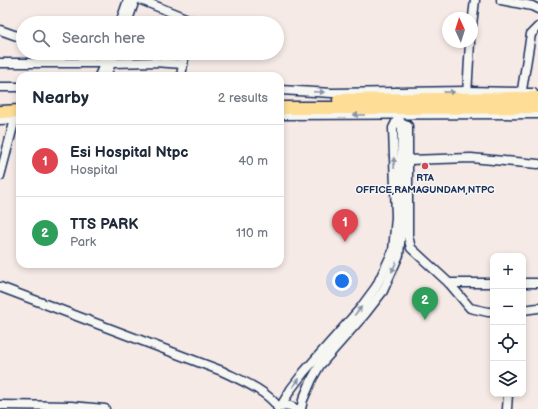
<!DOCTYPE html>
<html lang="en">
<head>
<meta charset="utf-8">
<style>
  :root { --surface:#fff; --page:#f6f6f7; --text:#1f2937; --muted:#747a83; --line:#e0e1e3; --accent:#d1495b }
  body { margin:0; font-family:"Balsamiq Sans",sans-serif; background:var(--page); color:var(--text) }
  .controls { position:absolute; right:12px; bottom:12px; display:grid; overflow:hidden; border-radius:8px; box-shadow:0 2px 6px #0003 }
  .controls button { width:36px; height:36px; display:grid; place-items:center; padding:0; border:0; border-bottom:1px solid var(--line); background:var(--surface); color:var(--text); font:20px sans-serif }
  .compass { position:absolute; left:442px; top:12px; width:36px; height:36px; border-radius:50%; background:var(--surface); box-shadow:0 2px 6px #0003; rotate:356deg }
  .you { position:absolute; left:342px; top:281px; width:14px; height:14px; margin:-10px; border:3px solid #fff; border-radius:50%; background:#1a73e8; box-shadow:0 0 0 6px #1a73e833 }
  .badge { display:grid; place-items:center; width:26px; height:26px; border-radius:50%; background:var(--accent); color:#fff; font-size:13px; font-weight:700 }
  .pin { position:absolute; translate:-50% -33px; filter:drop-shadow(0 1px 2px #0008) }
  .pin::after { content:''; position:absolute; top:21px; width:14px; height:12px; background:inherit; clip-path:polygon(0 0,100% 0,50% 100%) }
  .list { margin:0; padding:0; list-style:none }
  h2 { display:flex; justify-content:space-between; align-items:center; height:52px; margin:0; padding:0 16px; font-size:17px }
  h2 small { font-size:13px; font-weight:400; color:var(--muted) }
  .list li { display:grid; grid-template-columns:26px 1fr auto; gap:12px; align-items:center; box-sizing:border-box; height:72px; padding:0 16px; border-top:1px solid var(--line) }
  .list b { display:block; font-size:15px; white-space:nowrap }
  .list p { margin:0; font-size:13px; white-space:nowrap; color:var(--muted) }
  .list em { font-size:13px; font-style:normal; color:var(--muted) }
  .icon { flex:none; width:22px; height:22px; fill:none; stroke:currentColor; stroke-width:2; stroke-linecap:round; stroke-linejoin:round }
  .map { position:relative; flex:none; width:538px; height:409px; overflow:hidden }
  .search { position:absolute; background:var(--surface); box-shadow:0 2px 6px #0003; left:16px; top:16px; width:268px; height:44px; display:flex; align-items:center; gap:10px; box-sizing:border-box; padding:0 14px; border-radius:22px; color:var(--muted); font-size:15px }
  .panel { position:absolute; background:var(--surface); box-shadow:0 2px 6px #0003; left:16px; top:72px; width:268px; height:196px; border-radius:12px }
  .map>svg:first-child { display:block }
</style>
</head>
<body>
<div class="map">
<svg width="538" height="409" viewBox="0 0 538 409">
  <rect width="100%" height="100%" fill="#f6eae6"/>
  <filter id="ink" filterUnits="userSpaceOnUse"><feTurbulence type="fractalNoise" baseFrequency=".025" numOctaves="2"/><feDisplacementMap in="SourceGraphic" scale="8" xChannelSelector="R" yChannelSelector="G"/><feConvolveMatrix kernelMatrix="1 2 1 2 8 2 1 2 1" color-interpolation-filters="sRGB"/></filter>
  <g filter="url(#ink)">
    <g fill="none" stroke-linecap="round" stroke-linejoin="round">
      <g stroke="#1b2f5e" stroke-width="11">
        <g id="minor">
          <polyline points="141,0 193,21"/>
          <polyline points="501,0 532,6 538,9"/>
          <polyline points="120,23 128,0"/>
          <polyline points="127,23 135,0"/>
          <polyline points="472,25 475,0"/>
          <polyline points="0,30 17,36"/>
          <polyline points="0,63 105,63"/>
          <polyline points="111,63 154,62 183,64"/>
          <polyline points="99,76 109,53"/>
          <polyline points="106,76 115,53"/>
          <polyline points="181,76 185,53"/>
          <polyline points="0,87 20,87"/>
          <polyline points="280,90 332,93 467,91 521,92 526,93 533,93"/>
          <polyline points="467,95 470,42"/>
          <polyline points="521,96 531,34 538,27"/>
          <polyline points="280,115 538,114"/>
          <polyline points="0,120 19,119"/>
          <polyline points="402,124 408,126 408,236 411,248 449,283 470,308 488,312 493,312"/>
          <polyline points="408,160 471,158 538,164"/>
          <polyline points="0,176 15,119"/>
          <polyline points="449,283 493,283"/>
          <polyline points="523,283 538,283"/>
          <path d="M 0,287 L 222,371 C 240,380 266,390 278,407"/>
          <polyline points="523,310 538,308"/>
          <polyline points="0,405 71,406 105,409"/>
          <polyline points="281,406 291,389 304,372 359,310 376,287 393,251 396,217 393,128 398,118"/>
          <path d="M 277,407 C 284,404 290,405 296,409"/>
          <polyline points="301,409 303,400 312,379 320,365 365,314 383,291 399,255 402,221 402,124 398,118 397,92"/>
          <polyline points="507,409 508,394"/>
        </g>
      </g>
      <g stroke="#1b2f5e" stroke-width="15">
        <g id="highway">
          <polyline points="339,100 538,98"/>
          <polyline points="280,108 397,108 538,107"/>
          <polyline points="0,112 20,111"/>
        </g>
      </g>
      <use href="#minor" stroke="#f6f6f2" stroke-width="8"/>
      <use href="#highway" stroke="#fedd96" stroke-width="12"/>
    </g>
    <defs><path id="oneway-solid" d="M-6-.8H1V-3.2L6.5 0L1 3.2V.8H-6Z"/></defs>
    <g fill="#8892a8">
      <use href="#oneway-solid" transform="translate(319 92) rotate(3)"/>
      <use href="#oneway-solid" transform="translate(449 92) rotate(-1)"/>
      <use href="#oneway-solid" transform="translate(359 115) rotate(-180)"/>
      <use href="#oneway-solid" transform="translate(394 163) rotate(-92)"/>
      <use href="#oneway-solid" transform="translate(394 267) rotate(115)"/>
      <use href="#oneway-solid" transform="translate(358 311) rotate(-50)"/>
      <use href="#oneway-solid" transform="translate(296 383) rotate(-53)"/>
    </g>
  </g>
  <circle fill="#d1495b" stroke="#f6f6f2" stroke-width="1.5" cx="425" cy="166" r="4"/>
  <g text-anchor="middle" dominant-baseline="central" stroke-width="3" stroke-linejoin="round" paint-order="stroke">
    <g font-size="10" font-weight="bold" fill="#1b2f5e" stroke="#f6f6f2">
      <text x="425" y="178">RTA<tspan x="425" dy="12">OFFICE,RAMAGUNDAM,NTPC</tspan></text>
    </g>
  </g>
</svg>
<div class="controls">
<button>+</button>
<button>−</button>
<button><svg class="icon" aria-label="locate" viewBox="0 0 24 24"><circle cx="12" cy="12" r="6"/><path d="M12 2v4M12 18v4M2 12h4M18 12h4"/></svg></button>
<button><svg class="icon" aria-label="layers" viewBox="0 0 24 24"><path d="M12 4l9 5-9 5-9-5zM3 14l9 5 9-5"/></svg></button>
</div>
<svg class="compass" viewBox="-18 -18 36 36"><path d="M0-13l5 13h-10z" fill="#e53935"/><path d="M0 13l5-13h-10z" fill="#747a83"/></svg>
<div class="you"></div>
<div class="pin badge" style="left:345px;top:242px;background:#e0444e">1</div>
<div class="pin badge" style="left:425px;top:320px;background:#2e9e5b">2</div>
<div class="search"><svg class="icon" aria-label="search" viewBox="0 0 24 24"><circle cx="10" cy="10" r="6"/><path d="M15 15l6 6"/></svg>Search here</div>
<section class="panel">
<h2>Nearby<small>2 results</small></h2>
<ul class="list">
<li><span class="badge" style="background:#e0444e">1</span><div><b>Esi Hospital Ntpc</b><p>Hospital</p></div><em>40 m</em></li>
<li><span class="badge" style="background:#2e9e5b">2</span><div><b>TTS PARK</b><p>Park</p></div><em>110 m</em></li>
</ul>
</section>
</div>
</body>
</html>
